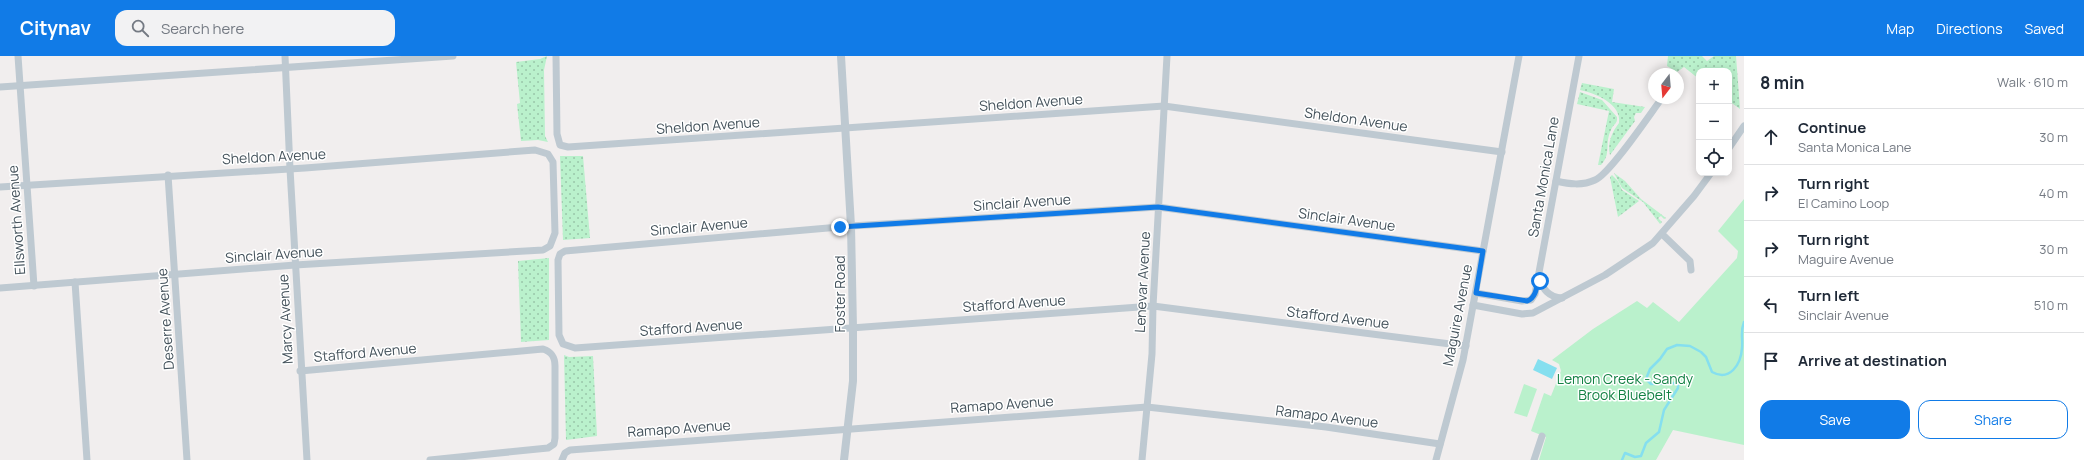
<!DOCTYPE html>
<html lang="en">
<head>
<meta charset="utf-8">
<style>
  :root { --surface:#fff; --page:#f2f2f3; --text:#1f2937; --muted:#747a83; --line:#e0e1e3; --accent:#117be7 }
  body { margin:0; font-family:Manrope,sans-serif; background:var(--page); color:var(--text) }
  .controls { position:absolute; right:12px; top:12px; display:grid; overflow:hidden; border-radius:8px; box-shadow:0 2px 10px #0003 }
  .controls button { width:36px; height:36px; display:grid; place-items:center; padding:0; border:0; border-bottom:1px solid var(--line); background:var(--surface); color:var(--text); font:20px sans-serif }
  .compass { position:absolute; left:1648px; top:12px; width:36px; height:36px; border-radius:50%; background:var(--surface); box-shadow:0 2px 10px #0003; rotate:196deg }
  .stop { position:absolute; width:12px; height:12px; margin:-9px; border:3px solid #117be7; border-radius:50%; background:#fff }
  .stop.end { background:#117be7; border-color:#fff; box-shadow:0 1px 4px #0008 }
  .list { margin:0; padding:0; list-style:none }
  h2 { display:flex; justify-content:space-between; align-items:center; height:52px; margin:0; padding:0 16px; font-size:17px }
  h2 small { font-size:13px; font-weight:400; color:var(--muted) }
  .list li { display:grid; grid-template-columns:26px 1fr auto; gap:12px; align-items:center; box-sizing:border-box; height:56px; padding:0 16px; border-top:1px solid var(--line) }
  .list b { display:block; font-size:15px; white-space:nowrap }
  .list p { margin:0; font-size:13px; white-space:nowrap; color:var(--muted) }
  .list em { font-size:13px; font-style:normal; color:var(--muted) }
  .actions { display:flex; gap:8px; padding:12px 16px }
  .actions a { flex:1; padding:9px 0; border:1px solid var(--accent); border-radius:12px; text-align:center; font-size:14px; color:var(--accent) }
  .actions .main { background:var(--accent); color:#fff }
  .icon { flex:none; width:22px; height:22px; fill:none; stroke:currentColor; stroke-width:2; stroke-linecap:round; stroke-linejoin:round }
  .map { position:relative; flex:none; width:1744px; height:404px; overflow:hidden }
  header { display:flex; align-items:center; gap:24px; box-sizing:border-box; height:56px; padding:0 20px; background:var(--accent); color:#fff }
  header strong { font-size:19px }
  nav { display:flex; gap:22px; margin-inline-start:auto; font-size:14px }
  .search { width:280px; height:36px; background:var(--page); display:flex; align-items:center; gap:10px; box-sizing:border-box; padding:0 14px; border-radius:12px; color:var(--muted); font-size:15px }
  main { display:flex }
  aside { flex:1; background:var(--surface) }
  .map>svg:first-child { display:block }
</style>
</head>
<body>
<header>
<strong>Citynav</strong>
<div class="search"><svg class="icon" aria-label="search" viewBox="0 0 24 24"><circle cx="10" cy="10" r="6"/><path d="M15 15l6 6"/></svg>Search here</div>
<nav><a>Map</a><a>Directions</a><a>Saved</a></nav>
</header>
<main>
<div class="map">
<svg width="1744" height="404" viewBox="0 0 1744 404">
  <defs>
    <pattern id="grass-dots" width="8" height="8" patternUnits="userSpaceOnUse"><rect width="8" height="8" fill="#baf1cc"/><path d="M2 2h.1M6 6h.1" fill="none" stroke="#99c6a9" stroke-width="1.8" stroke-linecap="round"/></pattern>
  </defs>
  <rect width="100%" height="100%" fill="#f1eeee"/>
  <g fill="url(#grass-dots)">
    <polygon points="547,0 544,14 545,80 548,86 538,84 521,85 517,48 520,47 516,6 540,3"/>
    <polygon points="1668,0 1702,0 1707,5 1714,0 1736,0 1740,53 1729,45 1729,15 1699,15 1699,23 1684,11 1677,16 1667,10"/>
    <path d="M 1582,27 L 1614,33 L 1612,46 L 1645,51 L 1641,57 L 1636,57 L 1634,61 L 1635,65 L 1610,99 C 1607,87 1612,76 1619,67 C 1622,48 1595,37 1580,34 Z"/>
    <path d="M 1580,36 L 1602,44 L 1617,61 C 1618,68 1613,68 1611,74 C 1604,88 1612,97 1601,109 L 1598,109 L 1609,55 L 1577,48 Z"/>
    <polygon points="560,100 583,100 590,182 563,184"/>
    <polygon points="1614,117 1625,125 1641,143 1666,162 1664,163 1661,160 1658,162 1662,166 1660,168 1643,146 1622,132"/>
    <polygon points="1612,119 1618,125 1622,134 1639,145 1618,161 1610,121"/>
    <polygon points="549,202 549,284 521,286 518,205"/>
    <polygon points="564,299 569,301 593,300 597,380 566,384"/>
  </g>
  <g fill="#baf1cc">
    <polygon points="1744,143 1744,389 1673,374 1656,404 1539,404 1546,381 1531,375 1544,337 1551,340 1561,315 1559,308 1552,304 1593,273 1637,245 1647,252 1653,246 1679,266 1737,202 1738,195 1718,175"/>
    <polygon points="1524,328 1537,333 1527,361 1514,357"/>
  </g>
  <polygon fill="#85dfef" points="1538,303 1557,312 1552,323 1533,314"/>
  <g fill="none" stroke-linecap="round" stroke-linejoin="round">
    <path stroke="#85dfef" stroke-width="2.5" d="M 1622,404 L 1625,397 L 1635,401 L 1641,400 L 1646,387 L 1659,376 L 1664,354 L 1678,332 L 1678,329 L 1675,327 L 1651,328 L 1646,323 L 1650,313 L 1660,303 L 1667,293 L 1677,289 L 1690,290 L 1701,296 L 1706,301 L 1712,316 C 1730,326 1741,308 1742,292 C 1743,282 1740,276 1744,266"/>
    <g stroke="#bec9d1" stroke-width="7">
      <polyline points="18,0 34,230"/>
      <polyline points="285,0 290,113 307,404"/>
      <polyline points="556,0 557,78 560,89 568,91 1164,50 1502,96"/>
      <polyline points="0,31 453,0"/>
      <polyline points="1729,92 1744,70"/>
      <polyline points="168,119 187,404"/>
      <path d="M 1556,125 C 1569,128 1582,130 1595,124 C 1610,118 1650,58 1662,42"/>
      <polyline points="0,131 305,112 535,94 548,98 553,106 555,177 550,190 543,194 295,209 0,232"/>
      <polyline points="1662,178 1690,205 1691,214"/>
      <path d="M 1539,222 C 1543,233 1548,241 1562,242"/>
      <polyline points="75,226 87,404"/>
      <polyline points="1476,237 1522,245 1531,244 1535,238 1579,0"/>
      <polyline points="1473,249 1522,258 1533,257 1605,219 1653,187 1694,140 1711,117"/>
      <polyline points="1466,290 1153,250 575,292 563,288 559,279 558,204 560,198 565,195 851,170 1158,151 1483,195"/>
      <path d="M 300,315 L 543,293 C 552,296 555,301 555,310 L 555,382 L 554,388 L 548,392 L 430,404"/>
      <polyline points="562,404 565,397 570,394 1147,351 1326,371 1440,388"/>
      <polyline points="1142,404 1152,298 1153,250 1167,0"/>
      <polyline points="1436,404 1463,304 1519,0"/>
      <polyline points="1534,404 1542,380"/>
    </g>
    <polyline stroke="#bec9d1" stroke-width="8" points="841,0 851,170 853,272 853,325 844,404"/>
  </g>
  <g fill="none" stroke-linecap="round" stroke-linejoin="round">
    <path stroke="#117be7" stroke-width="5" d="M 840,171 L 1158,151 L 1483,195 L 1476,237 L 1527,245 C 1537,242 1537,228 1539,219 L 1540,225"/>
  </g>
  <g text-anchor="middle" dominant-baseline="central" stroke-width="3" stroke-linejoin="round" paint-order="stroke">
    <g font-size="14" fill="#45535c" stroke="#fff">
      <text transform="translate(1031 46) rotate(-4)">Sheldon Avenue</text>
      <text transform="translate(1356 63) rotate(8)">Sheldon Avenue</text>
      <text transform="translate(708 69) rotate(-4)">Sheldon Avenue</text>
      <text transform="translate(274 100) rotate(-3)">Sheldon Avenue</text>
      <text transform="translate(1543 121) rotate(-80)">Santa Monica Lane</text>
      <text transform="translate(1022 146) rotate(-4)">Sinclair Avenue</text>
      <text transform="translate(1347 163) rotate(8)">Sinclair Avenue</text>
      <text transform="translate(16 164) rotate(-94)">Ellsworth Avenue</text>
      <text transform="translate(699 170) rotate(-5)">Sinclair Avenue</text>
      <text transform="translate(274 198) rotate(-4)">Sinclair Avenue</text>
      <text transform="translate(1142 226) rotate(-87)">Lenevar Avenue</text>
      <text transform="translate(839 238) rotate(-90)">Foster Road</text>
      <text transform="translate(1014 247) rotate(-4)">Stafford Avenue</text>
      <text transform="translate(1457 259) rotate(-79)">Maguire Avenue</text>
      <text transform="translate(1338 261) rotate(7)">Stafford Avenue</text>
      <text transform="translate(165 263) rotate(-94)">Deserre Avenue</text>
      <text transform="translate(285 263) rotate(-93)">Marcy Avenue</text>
      <text transform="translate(691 271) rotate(-4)">Stafford Avenue</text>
      <text transform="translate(365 296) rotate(-5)">Stafford Avenue</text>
      <text transform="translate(1002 348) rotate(-4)">Ramapo Avenue</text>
      <text transform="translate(1327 360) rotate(7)">Ramapo Avenue</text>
      <text transform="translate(679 372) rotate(-4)">Ramapo Avenue</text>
    </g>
    <g font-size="14" fill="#138144" stroke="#fff">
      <text x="1625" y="322">Lemon Creek - Sandy<tspan x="1625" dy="16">Brook Bluebelt</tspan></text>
    </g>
  </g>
</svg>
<div class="controls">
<button>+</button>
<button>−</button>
<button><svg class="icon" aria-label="locate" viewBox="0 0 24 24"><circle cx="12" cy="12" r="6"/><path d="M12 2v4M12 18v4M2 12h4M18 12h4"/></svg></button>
</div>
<svg class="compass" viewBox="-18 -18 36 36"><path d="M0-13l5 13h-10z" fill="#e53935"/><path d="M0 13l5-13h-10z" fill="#747a83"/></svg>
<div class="stop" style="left:1540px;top:225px"></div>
<div class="stop end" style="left:840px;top:171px"></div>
</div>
<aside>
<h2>8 min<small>Walk · 610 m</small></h2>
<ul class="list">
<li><svg class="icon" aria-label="ahead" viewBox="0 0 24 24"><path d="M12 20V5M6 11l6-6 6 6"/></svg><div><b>Continue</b><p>Santa Monica Lane</p></div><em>30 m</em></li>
<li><svg class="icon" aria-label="right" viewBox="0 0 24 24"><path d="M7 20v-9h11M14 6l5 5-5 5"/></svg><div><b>Turn right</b><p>El Camino Loop</p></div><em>40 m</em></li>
<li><svg class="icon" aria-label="right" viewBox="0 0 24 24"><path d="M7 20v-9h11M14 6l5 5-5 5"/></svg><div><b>Turn right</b><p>Maguire Avenue</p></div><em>30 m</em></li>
<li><svg class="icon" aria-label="left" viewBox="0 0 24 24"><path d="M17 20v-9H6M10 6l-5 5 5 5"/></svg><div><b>Turn left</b><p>Sinclair Avenue</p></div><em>510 m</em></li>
<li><svg class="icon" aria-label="arrive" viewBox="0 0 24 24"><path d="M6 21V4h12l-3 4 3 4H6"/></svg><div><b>Arrive at destination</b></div></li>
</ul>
<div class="actions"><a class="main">Save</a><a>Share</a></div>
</aside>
</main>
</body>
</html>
